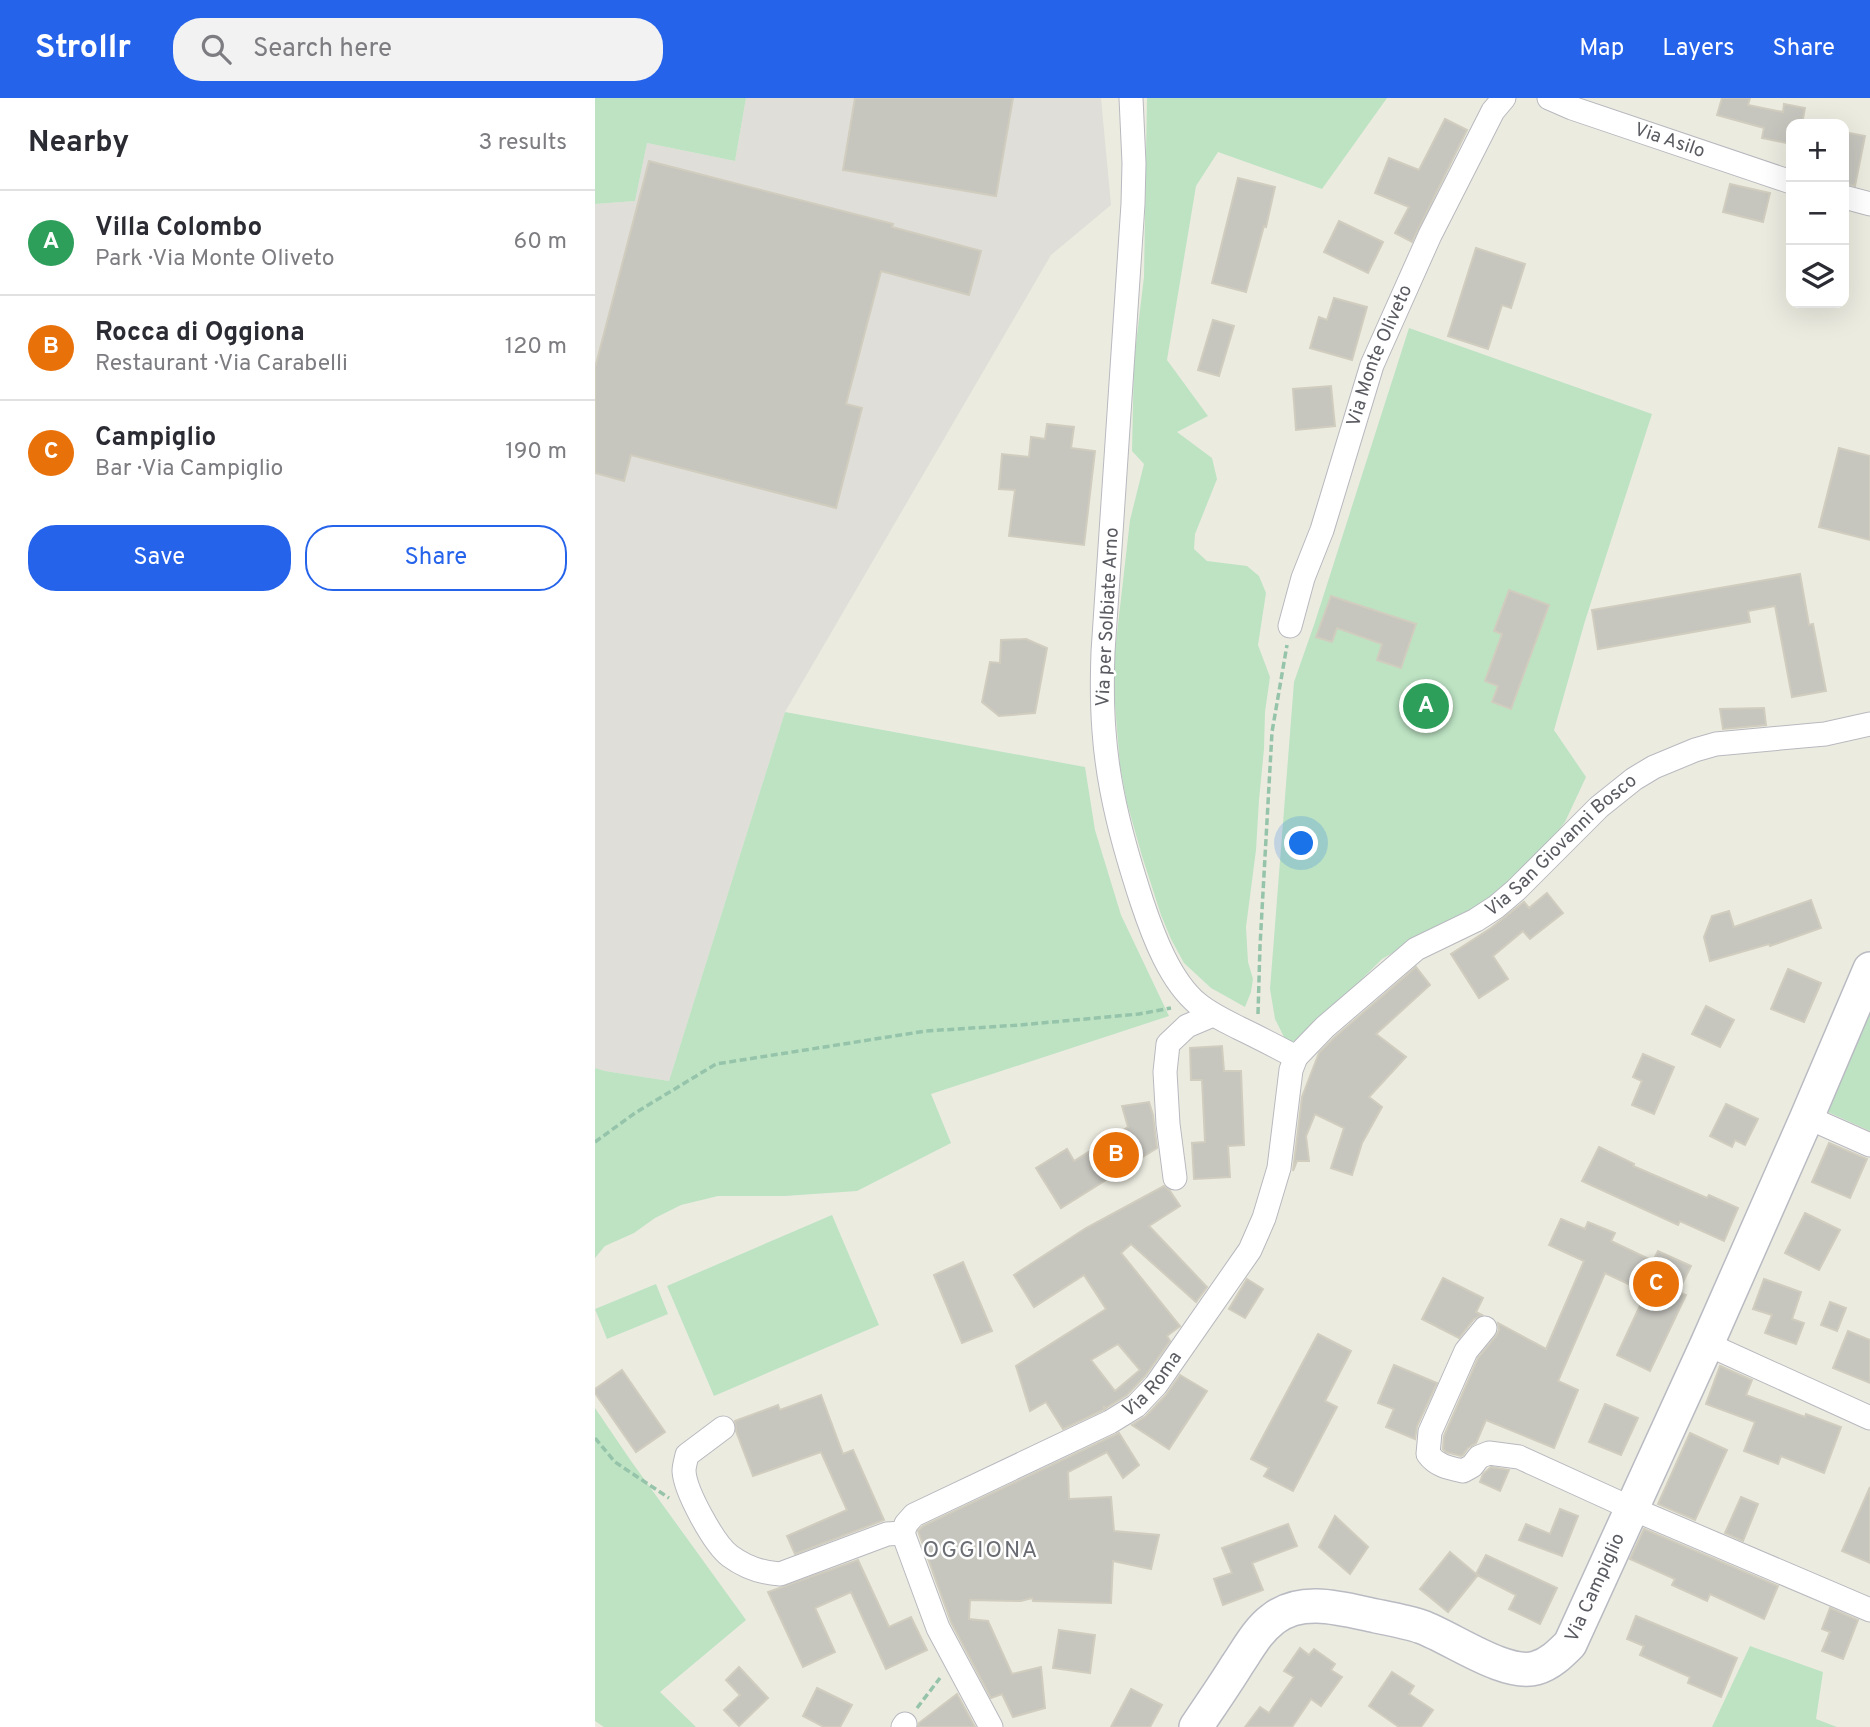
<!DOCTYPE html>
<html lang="en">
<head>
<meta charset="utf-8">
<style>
  :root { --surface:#fff; --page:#f2f2f3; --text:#2b2b33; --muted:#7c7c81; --line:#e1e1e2; --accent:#2563eb }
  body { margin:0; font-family:Overpass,sans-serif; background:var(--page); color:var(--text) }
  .controls { position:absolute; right:21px; top:21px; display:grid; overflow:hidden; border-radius:14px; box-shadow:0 7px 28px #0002 }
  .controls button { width:63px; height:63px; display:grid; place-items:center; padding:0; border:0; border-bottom:2px solid var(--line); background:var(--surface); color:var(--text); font:35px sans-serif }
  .you { position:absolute; left:707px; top:746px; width:24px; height:24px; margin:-18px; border:5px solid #fff; border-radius:50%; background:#1a73e8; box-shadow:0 0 0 10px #1a73e833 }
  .badge { display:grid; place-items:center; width:46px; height:46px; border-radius:50%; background:var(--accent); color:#fff; font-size:23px; font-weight:700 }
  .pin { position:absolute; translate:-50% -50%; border:4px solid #fff; box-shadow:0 2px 7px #0006 }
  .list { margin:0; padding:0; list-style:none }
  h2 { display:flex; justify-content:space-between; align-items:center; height:91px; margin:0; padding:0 28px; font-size:30px }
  h2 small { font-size:23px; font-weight:400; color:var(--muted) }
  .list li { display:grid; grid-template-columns:46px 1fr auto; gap:21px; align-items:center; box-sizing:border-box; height:105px; padding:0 28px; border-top:2px solid var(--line) }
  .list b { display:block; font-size:26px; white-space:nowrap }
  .list p { margin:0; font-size:23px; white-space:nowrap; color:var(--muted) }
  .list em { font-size:23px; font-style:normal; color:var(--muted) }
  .actions { display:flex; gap:14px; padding:21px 28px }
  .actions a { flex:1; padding:16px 0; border:2px solid var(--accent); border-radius:28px; text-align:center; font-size:24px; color:var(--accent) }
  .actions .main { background:var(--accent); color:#fff }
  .icon { flex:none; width:38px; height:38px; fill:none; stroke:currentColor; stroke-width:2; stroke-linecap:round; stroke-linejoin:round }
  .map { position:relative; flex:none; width:1275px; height:1629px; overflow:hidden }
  header { display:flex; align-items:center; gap:42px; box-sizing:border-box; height:98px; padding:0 35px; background:var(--accent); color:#fff }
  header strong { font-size:33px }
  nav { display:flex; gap:38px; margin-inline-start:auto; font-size:24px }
  .search { width:490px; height:63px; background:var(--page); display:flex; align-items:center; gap:18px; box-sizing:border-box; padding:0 24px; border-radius:28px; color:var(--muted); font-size:26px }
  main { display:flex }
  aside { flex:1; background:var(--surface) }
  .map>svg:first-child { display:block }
</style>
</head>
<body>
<header>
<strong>Strollr</strong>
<div class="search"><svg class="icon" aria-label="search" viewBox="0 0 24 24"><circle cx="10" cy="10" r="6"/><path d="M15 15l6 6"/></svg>Search here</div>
<nav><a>Map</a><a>Layers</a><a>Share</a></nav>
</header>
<main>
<aside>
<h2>Nearby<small>3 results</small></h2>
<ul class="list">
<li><span class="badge" style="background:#2e9e5b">A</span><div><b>Villa Colombo</b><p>Park · Via Monte Oliveto</p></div><em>60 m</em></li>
<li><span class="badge" style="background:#e8710a">B</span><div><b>Rocca di Oggiona</b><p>Restaurant · Via Carabelli</p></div><em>120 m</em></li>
<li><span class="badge" style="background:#e8710a">C</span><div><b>Campiglio</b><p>Bar · Via Campiglio</p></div><em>190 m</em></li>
</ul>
<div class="actions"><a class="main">Save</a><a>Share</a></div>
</aside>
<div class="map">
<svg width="1275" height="1629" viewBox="0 0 1275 1629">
  <rect width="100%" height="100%" fill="#ecebe0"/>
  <polygon fill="#dfded8" points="151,0 506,0 516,107 456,157 190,614 74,983 10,973 0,970 0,106 40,103 52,45 140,63"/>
  <g fill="#bde3c3">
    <polygon points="0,0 151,0 140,63 52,45 40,103 0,106"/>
    <polygon points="552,0 792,0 727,91 623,54 601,88 572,262 613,318 582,334 617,360 622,381 600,436 599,451 612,463 652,468 664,478 671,495 663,547 675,579 670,614 669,651 664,702 661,752 651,829 653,864 658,881 656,894 650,909 616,890 589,865 576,841 566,817 547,758 532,705 525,668 519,594 520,553 535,422 549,366 537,353 539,262 549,179"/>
    <polygon points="814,230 1057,316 990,523 959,632 991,679 970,724 936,767 883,811 838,832 787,861 708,940 692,945 680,921 675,891 699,584 720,524"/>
    <polygon points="190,614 490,669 500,732 526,817 574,918 336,996 356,1045 262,1093 190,1098 123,1098 86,1107 60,1120 39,1135 10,1148 0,1160 0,970 10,973 74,983"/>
    <polygon points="1275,916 1275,1033 1233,1014"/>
    <polygon points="237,1117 284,1227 119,1298 72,1188"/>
    <polygon points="61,1186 73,1216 12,1241 0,1211"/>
    <polygon points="0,1310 36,1363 151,1522 65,1594 101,1629 9,1629 0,1623"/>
    <polygon points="1155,1548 1228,1574 1221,1621 1242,1629 1117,1629"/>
  </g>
  <g fill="#c6c5be" stroke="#d0cdbf" stroke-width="2" fill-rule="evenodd">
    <polygon points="260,0 418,0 401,98 248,72"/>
    <polygon points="1127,0 1155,0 1153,7 1188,14 1189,6 1210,10 1207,26 1196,26 1196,46 1167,40 1169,30 1122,17"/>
    <polygon points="850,21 872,32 817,144 800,135 814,109 780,95 794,60 824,72"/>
    <polygon points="1249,34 1270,38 1260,88 1249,85"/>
    <polygon points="54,63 298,126 297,129 386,153 374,197 286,173 251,306 267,310 241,410 36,357 29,383 0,375 0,270"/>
    <polygon points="643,80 680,89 671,129 669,128 651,194 617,185"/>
    <polygon points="1135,86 1175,95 1168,124 1128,114"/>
    <polygon points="744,123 788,144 773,175 729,154"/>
    <polygon points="881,150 930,166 916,210 907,207 893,251 853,238"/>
    <polygon points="739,200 772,209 757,262 715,250 724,219 732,222"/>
    <polygon points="618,222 639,228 624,278 603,272"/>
    <polygon points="736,288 740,328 701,332 698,291"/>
    <polygon points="452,326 479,329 476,350 500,353 489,447 414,438 420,392 404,391 407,356 434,359 436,339 450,341"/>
    <polygon points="1244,350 1275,358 1275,442 1224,429"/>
    <polygon points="1205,476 1214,527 1218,526 1231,593 1197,599 1180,508 1153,513 1155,524 1003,551 997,512"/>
    <polygon points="914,492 954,507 916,611 897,604 903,588 890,583 907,536 899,533"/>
    <polygon points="736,498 821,526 806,570 782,562 787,546 742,530 737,544 721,539"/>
    <polygon points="431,541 452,550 440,615 404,618 387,604 395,564 405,565 406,542"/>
    <polygon points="1169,610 1171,627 1128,631 1125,611"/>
    <polygon points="952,795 968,815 935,841 928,833 898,858 913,881 884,900 856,856 896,830 929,804 934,810"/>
    <polygon points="1216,802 1226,830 1175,848 1174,846 1115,863 1109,839 1117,818 1134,813 1139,829"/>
    <polygon points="821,869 835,887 781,936 811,959 774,999 787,1009 767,1045 757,1077 736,1070 749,1030 720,1016 711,1038 714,1063 702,1063 698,1073 707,999 724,955 740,939"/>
    <polygon points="1193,871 1226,885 1209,924 1176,911"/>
    <polygon points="1111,908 1139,922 1125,949 1097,936"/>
    <polygon points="627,948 629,973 646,973 649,1047 633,1048 635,1079 599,1081 597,1045 610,1044 607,982 596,982 595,950"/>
    <polygon points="1048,956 1079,969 1059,1016 1037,1007 1047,983 1038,979"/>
    <polygon points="554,1004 558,1017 562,1050 466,1110 441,1070 472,1051 479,1063 533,1029 527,1008"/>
    <polygon points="1131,1006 1163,1021 1150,1047 1140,1042 1137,1049 1115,1038"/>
    <polygon points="1234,1045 1272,1061 1255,1100 1217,1084"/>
    <polygon points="1004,1049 1039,1066 1038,1068 1112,1100 1114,1097 1143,1110 1129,1143 1085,1123 1083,1127 987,1083"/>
    <path d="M 569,1088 L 575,1093 L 585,1108 L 554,1128 L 612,1189 L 601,1204 L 536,1146 L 526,1155 L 585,1228 L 572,1238 L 575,1243 L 550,1278 L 532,1297 L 511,1310 L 508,1308 L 510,1311 L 508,1312 L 468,1331 L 451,1304 L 435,1313 L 421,1268 L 511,1211 L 489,1177 L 439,1209 L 419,1177 L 491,1130 ZM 523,1246 L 545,1272 L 520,1293 L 496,1262 Z"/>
    <polygon points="1210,1115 1245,1132 1224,1172 1190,1155"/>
    <polygon points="966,1121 990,1131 993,1124 1020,1135 1016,1143 1058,1163 1063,1153 1096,1168 1083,1194 1091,1197 1055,1273 1022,1257 1049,1199 1040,1194 1042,1190 1010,1175 963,1283 983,1292 959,1350 891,1322 881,1345 873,1350 868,1357 866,1358 851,1354 848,1351 849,1338 883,1260 901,1238 904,1232 903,1225 951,1251 989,1163 954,1147"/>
    <polygon points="368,1164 397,1233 367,1245 339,1177"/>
    <polygon points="848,1180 888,1200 881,1214 887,1217 879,1221 864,1240 827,1221"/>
    <polygon points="652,1181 668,1191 650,1220 634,1211"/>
    <polygon points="1169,1181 1206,1194 1197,1221 1209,1225 1201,1246 1170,1235 1177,1217 1158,1211"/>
    <polygon points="1235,1204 1251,1210 1242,1233 1226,1227"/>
    <polygon points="1253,1233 1275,1242 1275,1285 1238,1270"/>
    <polygon points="723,1236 756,1253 730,1303 742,1309 698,1393 669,1378 674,1370 656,1361"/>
    <polygon points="799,1267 842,1285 822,1328 820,1341 791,1329 799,1311 783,1305"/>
    <polygon points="1125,1268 1157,1282 1151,1297 1210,1319 1211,1316 1246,1329 1229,1375 1186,1358 1183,1366 1149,1353 1160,1324 1111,1306"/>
    <polygon points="27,1272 70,1334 41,1354 0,1295 0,1291"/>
    <polygon points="585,1277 612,1293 574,1351 537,1327 551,1318 571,1297"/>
    <polygon points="226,1297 248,1356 258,1352 289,1422 200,1456 192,1438 252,1412 226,1354 158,1378 141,1333 140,1323 183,1307 185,1312"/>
    <polygon points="1010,1306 1043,1320 1026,1357 994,1344"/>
    <polygon points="524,1335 544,1367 528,1380 512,1354 473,1374 474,1401 516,1399 519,1433 564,1437 556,1471 518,1463 516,1505 438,1503 437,1500 426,1503 375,1502 374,1521 393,1523 417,1576 446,1569 450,1610 418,1619 407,1596 396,1600 356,1524 323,1433 328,1428"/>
    <polygon points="1095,1335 1132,1352 1100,1422 1063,1406"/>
    <polygon points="896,1369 914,1372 905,1393 885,1384 888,1376"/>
    <polygon points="1275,1389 1275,1465 1247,1453"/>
    <polygon points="1146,1399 1163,1406 1148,1443 1130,1435"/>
    <polygon points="965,1411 983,1418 967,1458 924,1442 931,1426 955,1436"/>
    <polygon points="740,1418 773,1449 755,1476 724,1449"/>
    <polygon points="693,1426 702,1448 657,1465 668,1492 628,1507 619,1481 637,1475 627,1450"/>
    <polygon points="1049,1431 1183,1488 1169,1521 1115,1496 1112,1503 1077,1487 1080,1481 1035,1461"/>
    <polygon points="855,1454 881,1476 891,1457 962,1490 945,1526 914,1511 921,1497 882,1477 883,1477 853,1514 825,1491"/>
    <polygon points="263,1462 294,1529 316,1519 332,1552 291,1571 256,1494 220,1510 240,1554 208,1569 173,1494"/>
    <polygon points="1235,1510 1263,1522 1248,1561 1227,1553 1235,1534 1227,1531"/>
    <polygon points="1041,1518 1142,1560 1126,1599 1093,1585 1095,1579 1045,1557 1049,1548 1032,1541"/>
    <polygon points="464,1532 500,1537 495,1575 458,1570"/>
    <polygon points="705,1550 714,1557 719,1551 740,1566 736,1572 747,1579 726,1608 716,1601 697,1629 650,1629 665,1609 674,1615 699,1579 689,1573"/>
    <polygon points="144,1569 173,1600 144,1628 129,1612 145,1597 131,1582"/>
    <polygon points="797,1574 819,1588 814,1596 838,1612 826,1629 804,1629 774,1608"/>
    <polygon points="222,1590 257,1607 245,1629 229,1629 208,1618"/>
    <polygon points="536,1591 567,1607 555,1629 516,1629"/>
    <polygon points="362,1596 380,1629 323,1629 324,1625"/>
  </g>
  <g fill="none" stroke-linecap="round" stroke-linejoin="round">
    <g stroke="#b8b9bf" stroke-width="25">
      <g id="street">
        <path d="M 536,0 L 539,65 L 538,106 L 508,554 C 507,580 507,607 509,633 C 513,692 529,749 547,804 C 558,837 575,883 603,906 C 615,916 630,923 644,930 C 663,939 682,949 701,959"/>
        <path id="s1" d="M 954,0 L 977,10 L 1196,84"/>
        <polyline points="1249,99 1275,106"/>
        <path id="s2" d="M 695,528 L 708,480 L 727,432 L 777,267 L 835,137 L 898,13 L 909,0"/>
        <polyline points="1212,1019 1275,1047"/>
        <polyline points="580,1080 573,1026 570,974 573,946 592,928 618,917"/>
        <path d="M 890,1230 L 871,1253 L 835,1334 L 833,1356 C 842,1368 854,1370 868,1373 L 877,1368 L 884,1359 L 894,1355 L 924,1359 L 1038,1411 L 1275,1512"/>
        <polyline points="1112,1246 1275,1320"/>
        <path d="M 128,1330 L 92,1357 C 91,1362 89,1368 89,1373 C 90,1393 119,1446 135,1458 C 150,1469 167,1475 185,1476 L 292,1436 L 308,1435"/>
        <path id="s3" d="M 308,1435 L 311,1426 L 319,1417 L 515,1324 L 541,1308 L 561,1287 L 655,1152 L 669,1120 L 684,1070 L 696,972 L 701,959 L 730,929 L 821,851 L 881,822 L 901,809 L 921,792 L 1004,709 L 1039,681 L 1059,669 L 1100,652 L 1121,646 L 1230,636 L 1275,626"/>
        <polyline points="308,1435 343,1530 396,1629"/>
        <polyline points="308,1629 310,1626"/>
      </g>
    </g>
    <g stroke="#b9bbc2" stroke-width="36">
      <g id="secondary">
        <path id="s4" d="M 601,1629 C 615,1608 629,1588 642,1567 C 653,1551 662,1533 678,1521 C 707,1498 748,1511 781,1518 C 796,1521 813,1524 827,1529 C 857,1540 911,1579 941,1570 C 955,1566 965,1556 975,1546 L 1112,1246 L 1212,1019 L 1275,871"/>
      </g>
    </g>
    <g stroke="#96c4aa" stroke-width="3.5" stroke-dasharray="7 3.5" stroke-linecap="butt">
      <polyline points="663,916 665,848 677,634 692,547"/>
      <polyline points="0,1044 40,1015 121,966 331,933 425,927 544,916 576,910"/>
      <polyline points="0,1340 20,1364 74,1400"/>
      <polyline points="322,1610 345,1580"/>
    </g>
    <use href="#street" stroke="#fff" stroke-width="23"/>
    <use href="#secondary" stroke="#fff" stroke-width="33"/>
  </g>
  <g text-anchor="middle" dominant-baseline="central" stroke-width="5" stroke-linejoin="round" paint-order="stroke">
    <g font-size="19" fill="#595b61" stroke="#fff">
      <text stroke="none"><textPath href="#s1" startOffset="128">Via Asilo</textPath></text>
      <text stroke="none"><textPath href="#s2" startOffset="285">Via Monte Oliveto</textPath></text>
      <text transform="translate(513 519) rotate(-87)">Via per Solbiate Arno</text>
      <text stroke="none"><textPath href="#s3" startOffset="1004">Via San Giovanni Bosco</textPath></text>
      <text stroke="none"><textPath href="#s3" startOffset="296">Via Roma</textPath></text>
      <text stroke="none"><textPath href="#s4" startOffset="514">Via Campiglio</textPath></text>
    </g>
    <g font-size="23" letter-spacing="2" fill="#6a6d73" stroke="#fff">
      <text x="386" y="1453">OGGIONA</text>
    </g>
  </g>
</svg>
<div class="controls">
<button>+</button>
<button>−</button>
<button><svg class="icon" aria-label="layers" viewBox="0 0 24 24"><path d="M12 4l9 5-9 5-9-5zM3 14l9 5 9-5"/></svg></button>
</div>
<div class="you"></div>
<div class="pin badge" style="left:831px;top:608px;background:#2e9e5b">A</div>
<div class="pin badge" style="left:521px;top:1057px;background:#e8710a">B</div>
<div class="pin badge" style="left:1061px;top:1186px;background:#e8710a">C</div>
</div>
</main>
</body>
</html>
